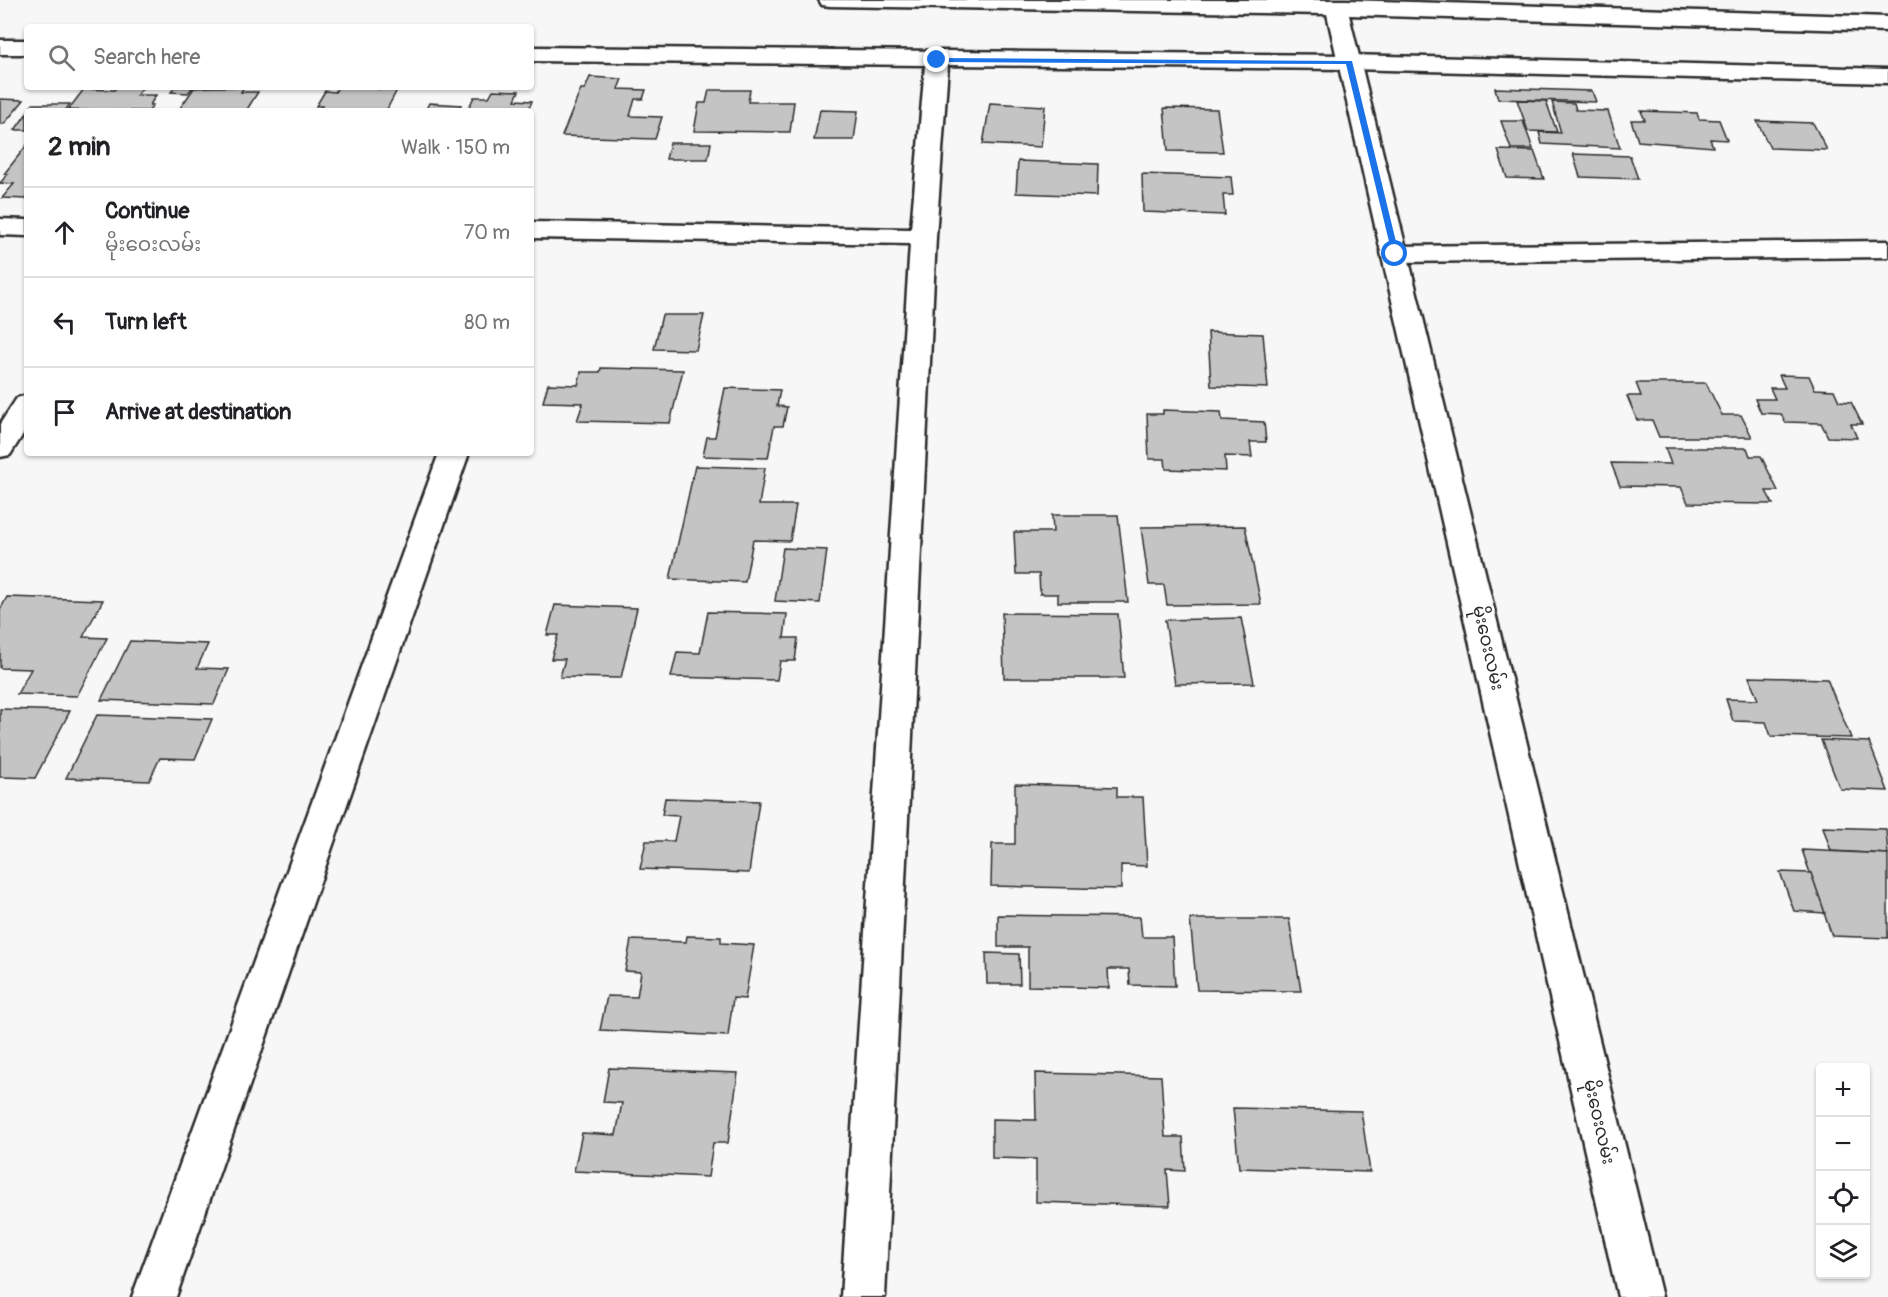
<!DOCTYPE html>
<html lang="en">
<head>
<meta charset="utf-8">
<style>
  :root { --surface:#fff; --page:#f2f2f2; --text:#202124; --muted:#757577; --line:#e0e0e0 }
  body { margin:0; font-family:Pangolin,"Noto Sans Myanmar",sans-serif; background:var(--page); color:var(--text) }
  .controls { position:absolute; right:18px; bottom:18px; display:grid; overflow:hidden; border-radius:6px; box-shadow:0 2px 4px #0004 }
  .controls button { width:54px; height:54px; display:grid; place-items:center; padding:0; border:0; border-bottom:2px solid var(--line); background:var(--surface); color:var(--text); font:30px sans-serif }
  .stop { position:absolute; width:18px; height:18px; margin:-14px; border:4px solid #1a73e8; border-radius:50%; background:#fff }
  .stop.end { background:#1a73e8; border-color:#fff; box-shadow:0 2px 6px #0008 }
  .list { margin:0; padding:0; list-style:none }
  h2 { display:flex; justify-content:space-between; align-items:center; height:78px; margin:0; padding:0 24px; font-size:26px }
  h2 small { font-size:20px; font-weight:400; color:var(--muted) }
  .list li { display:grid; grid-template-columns:39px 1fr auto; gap:18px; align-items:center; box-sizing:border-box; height:90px; padding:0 24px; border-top:2px solid var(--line) }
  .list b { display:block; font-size:22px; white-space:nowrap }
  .list p { margin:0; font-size:20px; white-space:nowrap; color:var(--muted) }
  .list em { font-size:20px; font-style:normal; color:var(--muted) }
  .icon { flex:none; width:33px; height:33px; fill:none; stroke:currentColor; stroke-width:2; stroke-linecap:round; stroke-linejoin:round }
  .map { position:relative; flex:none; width:1888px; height:1297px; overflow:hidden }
  .search { position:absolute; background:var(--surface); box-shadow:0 2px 4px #0004; left:24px; top:24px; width:510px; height:66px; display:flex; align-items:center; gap:15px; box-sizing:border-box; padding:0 21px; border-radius:6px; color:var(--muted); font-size:22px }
  .panel { position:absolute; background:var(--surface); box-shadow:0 2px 4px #0004; left:24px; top:108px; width:510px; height:348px; border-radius:6px }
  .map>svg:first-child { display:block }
</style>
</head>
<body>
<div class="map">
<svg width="1888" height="1297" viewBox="0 0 1888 1297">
  <rect width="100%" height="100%" fill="#f7f7f7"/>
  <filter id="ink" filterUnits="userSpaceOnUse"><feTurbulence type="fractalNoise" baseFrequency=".0167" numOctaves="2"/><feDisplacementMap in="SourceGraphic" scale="12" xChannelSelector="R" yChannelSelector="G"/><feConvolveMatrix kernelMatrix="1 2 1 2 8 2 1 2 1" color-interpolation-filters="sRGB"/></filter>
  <g filter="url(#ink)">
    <g fill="#c4c4c4" stroke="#2b2b2b" stroke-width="1.5">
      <polygon points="590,77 622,79 618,89 646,90 643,99 635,99 630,116 662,117 655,139 562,136 581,89 585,89"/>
      <polygon points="117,87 143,87 137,95 156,95 150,105 153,105 149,111 68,110 84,89 114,90"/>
      <polygon points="175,87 193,87 188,93 171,92"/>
      <polygon points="214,87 244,87 241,92 258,92 246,111 178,111 194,88"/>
      <polygon points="338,87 380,87 378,89 397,90 386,111 319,111 322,106 316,106 325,91 335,92"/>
      <polygon points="1495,88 1592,91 1596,102 1498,99"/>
      <polygon points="493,90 519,91 515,100 532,101 528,111 467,111 474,97 489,97"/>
      <polygon points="709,90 750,90 748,102 794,102 790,132 694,131 699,103 706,103"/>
      <polygon points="0,99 24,100 4,124 0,124"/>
      <polygon points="1517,100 1546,101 1557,132 1528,131"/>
      <polygon points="1552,102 1574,103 1576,110 1608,111 1620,148 1542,144 1539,132 1561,133"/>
      <polygon points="429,103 461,105 457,111 425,111"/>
      <polygon points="990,103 1045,106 1041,147 983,144"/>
      <polygon points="33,104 70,104 65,111 28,111"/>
      <polygon points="1164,108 1217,109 1223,152 1168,151"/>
      <polygon points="820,110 858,111 854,140 814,140"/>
      <polygon points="1641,111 1697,113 1699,119 1719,120 1727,140 1710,139 1713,147 1638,141 1631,120 1645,120"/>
      <polygon points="27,113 27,130 15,130"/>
      <polygon points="1501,121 1523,121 1533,149 1511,149"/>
      <polygon points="1757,121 1813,123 1827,150 1770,148"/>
      <polygon points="670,143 711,143 708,159 666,159"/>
      <polygon points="27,145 27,199 2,198 14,184 0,183 8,174 4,174"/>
      <polygon points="1498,150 1534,151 1544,179 1507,178"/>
      <polygon points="1573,154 1630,156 1638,179 1580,177"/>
      <polygon points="1018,161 1098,164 1097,196 1016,193"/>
      <polygon points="1142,174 1231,177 1233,195 1223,195 1225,215 1143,212"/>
      <polygon points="662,315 704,315 696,350 654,349"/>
      <polygon points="1208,332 1263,334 1268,388 1211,386"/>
      <polygon points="601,368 683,370 670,423 577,421 583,403 543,402 548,384 578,385 581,372 600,372"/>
      <polygon points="1779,375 1809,376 1815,389 1834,390 1839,401 1851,402 1862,424 1851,424 1857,438 1828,437 1821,423 1785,422 1781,414 1761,413 1755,399 1775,399 1770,388 1785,388"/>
      <polygon points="1636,383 1706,383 1722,415 1741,415 1752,437 1659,437 1652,420 1637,420 1627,396 1641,396"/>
      <polygon points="725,388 780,390 777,406 787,407 783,426 774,426 768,458 703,456 707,437 715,437"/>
      <polygon points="1163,410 1221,412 1222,420 1264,422 1266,442 1250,442 1252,457 1225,456 1226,471 1166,469 1165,459 1149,459 1147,414 1163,414"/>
      <polygon points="1665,448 1747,448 1750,456 1761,456 1778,491 1766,491 1773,504 1688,503 1681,487 1620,486 1611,463 1671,464"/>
      <polygon points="695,466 765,468 759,505 796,505 790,541 753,540 745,582 670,579"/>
      <polygon points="1052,515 1118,515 1128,602 1058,602 1058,594 1040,594 1039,574 1016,574 1014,532 1053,532"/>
      <polygon points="1245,526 1261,604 1167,605 1164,585 1149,585 1141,527"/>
      <polygon points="783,548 827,550 820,603 775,601"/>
      <polygon points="7,597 103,600 83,637 107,638 77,696 17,694 31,669 0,668 0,610"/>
      <polygon points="555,605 637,608 621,678 560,677 565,659 551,659 558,635 547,635"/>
      <polygon points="708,612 787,614 784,638 798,638 795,661 780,661 777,680 671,677 677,652 700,653"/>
      <polygon points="1002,613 1118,614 1124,678 1004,678"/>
      <polygon points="1241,618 1254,683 1175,684 1165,620"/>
      <polygon points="130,641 208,644 197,668 229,669 214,704 101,700"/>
      <polygon points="1749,677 1827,679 1851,738 1771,736 1766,722 1733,721 1726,699 1758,700"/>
      <polygon points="0,709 70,711 35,778 0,777"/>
      <polygon points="97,715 212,719 195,759 160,758 149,781 66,778"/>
      <polygon points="1821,740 1869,742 1888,791 1840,789"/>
      <polygon points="1015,784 1117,787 1117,797 1143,797 1147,866 1121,865 1121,889 991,886 992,844 1015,844"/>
      <polygon points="665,798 759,801 749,873 640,869 646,841 674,841 679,816 662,815"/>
      <polygon points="1823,827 1886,829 1888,854 1831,851"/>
      <polygon points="1802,850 1888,854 1888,938 1832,936"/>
      <polygon points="1780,872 1811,873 1825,913 1794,911"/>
      <polygon points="998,915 1140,917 1142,937 1172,937 1175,986 1130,985 1129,969 1108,969 1109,988 1028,986 1028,947 998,947"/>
      <polygon points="1190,919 1289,919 1301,991 1197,990"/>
      <polygon points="687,936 721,937 721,943 754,945 745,999 733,998 728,1036 600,1030 607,996 637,997 641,972 625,971 631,940 686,942"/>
      <polygon points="986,953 1019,954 1020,984 987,984"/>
      <polygon points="609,1068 738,1073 728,1143 713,1143 708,1177 574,1171 582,1133 616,1135 622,1103 603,1102"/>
      <polygon points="1035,1073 1161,1076 1165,1137 1183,1137 1185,1171 1167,1170 1170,1206 1036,1202 1036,1159 992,1158 992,1119 1036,1120"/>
      <polygon points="1233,1108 1361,1111 1370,1172 1239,1168"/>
    </g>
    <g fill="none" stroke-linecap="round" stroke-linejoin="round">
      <g stroke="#2b2b2b" stroke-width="5">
        <g id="minor">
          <rect x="0" y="40" width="27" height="14"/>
          <polygon points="531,47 1349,55 1888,69 1888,83 1349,69 948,65 936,237 885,1297 841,1297 910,244 531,238 531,222 911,229 925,65 531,61"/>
          <polygon points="0,219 27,220 27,236 0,235"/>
          <polygon points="1888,241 1888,257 1395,262 1386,260 1382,254 1386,248 1395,246"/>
          <polygon points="27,395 27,428 10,455 0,457 0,424 17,398"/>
          <polygon points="439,453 469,453 176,1297 132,1297"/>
        </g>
      </g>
      <g stroke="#2b2b2b" stroke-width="5">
        <polygon id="tertiary" points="819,0 1346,0 1888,17 1888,31 1349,15 1662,1297 1618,1297 1327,14 830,6 822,5"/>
      </g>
      <use href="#minor" fill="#fff" fill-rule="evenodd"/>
      <use href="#tertiary" fill="#fff" fill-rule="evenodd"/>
    </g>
  </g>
  <polygon fill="#1a73e8" points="934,58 1352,61 1399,254 1395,256 1392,254 1346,64 937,62"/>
  <g text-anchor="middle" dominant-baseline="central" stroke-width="5" stroke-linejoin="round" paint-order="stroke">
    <g font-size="18" fill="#2b2b2b" stroke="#fff">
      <text transform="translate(1488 648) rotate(77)">မိုးဝေးလမ်း</text>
      <text transform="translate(1599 1122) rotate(77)">မိုးဝေးလမ်း</text>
    </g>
  </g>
</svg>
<div class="controls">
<button>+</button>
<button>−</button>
<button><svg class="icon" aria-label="locate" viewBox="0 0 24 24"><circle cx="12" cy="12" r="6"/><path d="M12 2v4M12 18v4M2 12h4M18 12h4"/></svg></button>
<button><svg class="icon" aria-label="layers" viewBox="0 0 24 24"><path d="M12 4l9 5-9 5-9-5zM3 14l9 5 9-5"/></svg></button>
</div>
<div class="stop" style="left:1395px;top:254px"></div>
<div class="stop end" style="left:937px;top:60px"></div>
<div class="search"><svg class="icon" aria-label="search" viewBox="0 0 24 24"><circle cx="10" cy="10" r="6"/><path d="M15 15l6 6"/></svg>Search here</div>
<section class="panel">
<h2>2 min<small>Walk · 150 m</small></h2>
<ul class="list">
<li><svg class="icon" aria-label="ahead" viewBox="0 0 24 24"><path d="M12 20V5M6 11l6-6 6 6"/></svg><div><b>Continue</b><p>မိုးဝေးလမ်း</p></div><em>70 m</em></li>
<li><svg class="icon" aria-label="left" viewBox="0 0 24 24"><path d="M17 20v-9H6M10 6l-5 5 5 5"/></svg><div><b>Turn left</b></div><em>80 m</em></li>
<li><svg class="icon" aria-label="arrive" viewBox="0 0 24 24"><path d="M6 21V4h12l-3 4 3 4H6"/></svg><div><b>Arrive at destination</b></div></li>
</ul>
</section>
</div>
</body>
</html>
